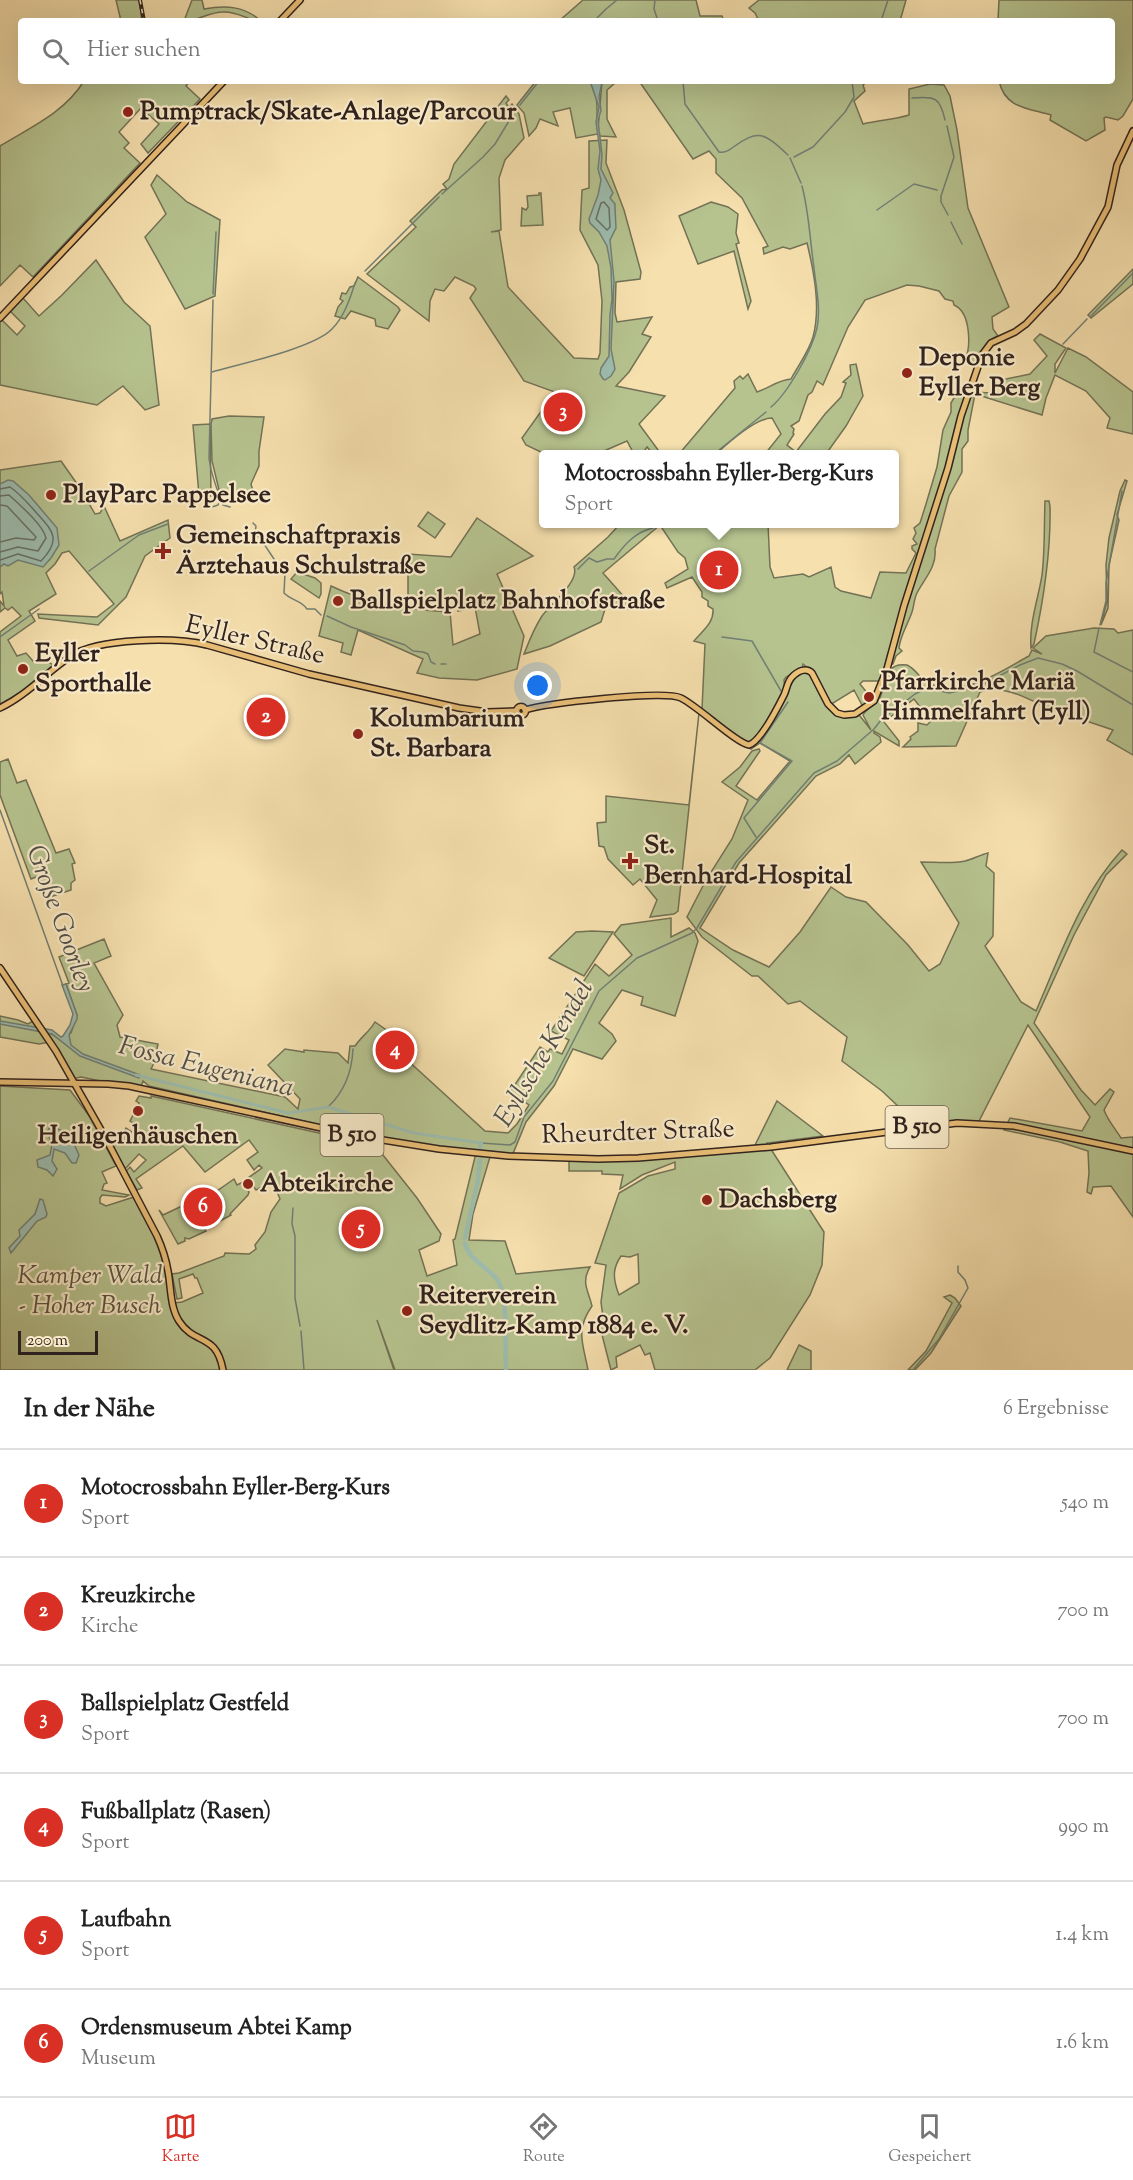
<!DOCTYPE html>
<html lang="de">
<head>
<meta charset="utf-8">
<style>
  :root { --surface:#fff; --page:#f6f6f6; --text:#222; --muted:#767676; --line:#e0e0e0; --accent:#d93025 }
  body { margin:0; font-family:"Sorts Mill Goudy",serif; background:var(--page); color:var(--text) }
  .scale { position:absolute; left:18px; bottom:15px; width:80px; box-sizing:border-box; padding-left:6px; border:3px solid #30221d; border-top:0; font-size:16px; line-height:21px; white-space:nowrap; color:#30221d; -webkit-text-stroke:4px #f9ebca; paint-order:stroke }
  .you { position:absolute; left:538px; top:686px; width:21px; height:21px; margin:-15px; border:4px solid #fff; border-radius:50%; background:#1a73e8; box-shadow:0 0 0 9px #1a73e833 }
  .badge { display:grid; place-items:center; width:39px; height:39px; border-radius:50%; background:var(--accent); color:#fff; font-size:20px; font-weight:700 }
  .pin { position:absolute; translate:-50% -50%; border:3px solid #fff; box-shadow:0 2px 6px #0006 }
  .popup { position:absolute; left:539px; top:450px; width:360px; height:78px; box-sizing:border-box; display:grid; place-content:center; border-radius:6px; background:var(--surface); filter:drop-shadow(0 2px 4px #0005); font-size:20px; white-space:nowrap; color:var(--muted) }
  .popup b { font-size:22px; color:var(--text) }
  .popup::after { content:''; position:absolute; left:50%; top:100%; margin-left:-12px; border:12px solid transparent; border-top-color:var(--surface) }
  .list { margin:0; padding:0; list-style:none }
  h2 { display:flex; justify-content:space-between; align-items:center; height:78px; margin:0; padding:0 24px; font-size:26px }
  h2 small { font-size:20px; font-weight:400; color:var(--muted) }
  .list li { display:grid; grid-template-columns:39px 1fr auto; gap:18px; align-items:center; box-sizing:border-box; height:108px; padding:0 24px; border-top:2px solid var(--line) }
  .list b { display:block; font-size:22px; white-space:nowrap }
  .list p { margin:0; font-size:20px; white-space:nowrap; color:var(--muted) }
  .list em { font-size:20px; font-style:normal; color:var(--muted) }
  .icon { flex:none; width:33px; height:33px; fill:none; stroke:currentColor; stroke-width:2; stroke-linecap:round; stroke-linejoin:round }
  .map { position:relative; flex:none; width:1133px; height:1370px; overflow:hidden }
  .search { position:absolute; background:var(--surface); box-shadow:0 6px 24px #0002; left:18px; right:18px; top:18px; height:66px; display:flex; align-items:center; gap:15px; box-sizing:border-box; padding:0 21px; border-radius:6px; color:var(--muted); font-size:22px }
  .sheet { height:726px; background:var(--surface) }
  nav { display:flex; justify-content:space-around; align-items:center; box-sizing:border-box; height:84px; border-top:2px solid var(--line); background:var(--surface); font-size:16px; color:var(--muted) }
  nav a { display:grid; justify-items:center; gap:3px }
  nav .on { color:var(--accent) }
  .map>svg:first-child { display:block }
</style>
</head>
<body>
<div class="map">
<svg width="1133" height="1370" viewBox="0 0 1133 1370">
  <rect width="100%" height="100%" fill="#f6e0ae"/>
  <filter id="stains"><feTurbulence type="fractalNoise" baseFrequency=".00333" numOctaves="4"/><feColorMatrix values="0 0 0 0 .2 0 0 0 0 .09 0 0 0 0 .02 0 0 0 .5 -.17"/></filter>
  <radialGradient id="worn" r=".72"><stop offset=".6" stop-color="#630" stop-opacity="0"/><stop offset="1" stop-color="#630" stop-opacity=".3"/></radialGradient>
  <g fill="#b6c38f" stroke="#737256" stroke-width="1.5" fill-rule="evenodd">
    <polygon points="116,0 139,0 142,21 121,21"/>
    <path d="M 192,0 L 202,0 L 204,9 C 226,5 244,6 261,21 C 248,21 238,11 223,12 C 209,12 198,21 184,21 Z"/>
    <polygon points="583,0 696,0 700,16 722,16 724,21 559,21"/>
    <polygon points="759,0 906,0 900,21 759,21 755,13 749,8"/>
    <path d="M 999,0 L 1133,0 L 1133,99 L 1123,116 L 1118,120 L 1106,117 L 1104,118 L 1105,130 L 1086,141 L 1050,120 L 1051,115 C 1027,108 1005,108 999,81 L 1112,81 L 1112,21 L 998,21 Z"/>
    <path d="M 84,81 L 190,81 L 186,86 L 200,99 L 148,153 L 141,144 L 159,124 L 141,108 L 119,132 L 129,143 L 124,148 L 140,163 L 33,277 L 20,265 L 0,286 L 0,146 C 31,127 64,113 84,81 Z"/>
    <path d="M 536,81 L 590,81 C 601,98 595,116 598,134 L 576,138 L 570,108 L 553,112 L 558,126 L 540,119 L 536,128 L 529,136 L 524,113 L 517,105 Z"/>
    <polygon points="602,81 613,81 615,83 607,90 607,119 616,137 600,136 598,130"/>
    <path d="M 639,81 L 868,81 L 863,85 L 865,91 L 854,101 L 863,124 C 879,120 893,120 909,115 L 909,89 L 930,84 L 944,85 L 950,96 L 957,130 L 968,208 L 1009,307 L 992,317 L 993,329 L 998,336 C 984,341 981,352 977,366 L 965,360 C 971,347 971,312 954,305 L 953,301 L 945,299 L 939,291 L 919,286 L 907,285 L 865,300 L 848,327 L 823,385 L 817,381 L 812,392 L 808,395 L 799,421 L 791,426 L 794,429 L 793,433 L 794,434 L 787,445 L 796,452 L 825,414 L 841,397 L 846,383 L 843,382 L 851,375 L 850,365 L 856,364 L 863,396 L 846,426 L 826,454 L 765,454 L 781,434 L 772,418 C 756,418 728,443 716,454 L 679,454 L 735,388 L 734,381 L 740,376 L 743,379 L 748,374 L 757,392 C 769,388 778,380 791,379 C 798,366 809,351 813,337 C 821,307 814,272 807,243 L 790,249 L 783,247 L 764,254 L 763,248 L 768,246 L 742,198 L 716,173 L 716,159 L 709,151 L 693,159 Z"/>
    <polygon points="506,96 509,100 506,103 509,108 512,104 519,114 524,138 505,160 499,178 501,230 491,232 499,231 508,287 574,358 598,359 600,353 602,301 598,265 580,230 582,190 589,188 589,141 607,140 606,163 624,210 641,272 640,279 616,282 615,313 617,322 652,317 642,334 651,337 629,372 616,386 665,396 639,424 661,454 653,454 647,447 642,454 634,454 627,441 597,454 545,454 526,445 522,438 555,392 524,381 470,298 476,289 474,286 455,277 444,291 435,289 430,301 429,321 367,274 416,227 410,221 442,190 447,189 443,184 449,179 454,164"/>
    <polygon points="157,175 187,202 220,220 215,296 185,309 145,237 166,214 151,185"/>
    <polygon points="539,193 541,193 543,225 521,226 522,208 526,210 528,207 527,196 539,195"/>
    <polygon points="711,202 728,207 738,214 736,233 739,243 736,244 751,301 748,309 734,251 698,264 679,216"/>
    <polygon points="96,260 124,302 150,326 159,405 145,410 123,386 97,405 0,385 0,322 2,320 17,335 25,326 10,311 23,298 39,316 62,295"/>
    <polygon points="1133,269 1133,284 1091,318 1088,315"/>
    <polygon points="358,277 398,307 400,310 388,329 376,326 375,319 351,311 345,319 335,316 338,307 343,301 340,299 342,293 346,294 350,287 354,286"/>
    <path d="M 1040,334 L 1066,348 L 1055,364 L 1055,373 L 1068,348 L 1086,357 L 1133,392 L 1133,434 L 1107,428 L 1110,418 L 1086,391 L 1055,375 L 1046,398 L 1042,415 L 975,394 L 968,430 L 968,441 L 962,449 L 962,472 L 949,496 L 935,549 C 937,567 924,579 917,593 C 914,599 914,606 912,612 C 908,624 900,636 899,648 L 902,651 L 896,656 L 893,664 L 890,665 L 892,654 L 888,653 L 881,681 L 863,681 L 860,684 L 873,700 L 863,707 L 854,690 L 830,705 L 814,673 L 803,664 L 802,669 L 786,677 L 784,680 C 787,696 762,734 749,744 L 744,742 L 702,709 L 705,644 L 694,641 C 703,630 714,623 713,609 L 708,606 L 708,601 L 702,597 L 702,592 L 692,577 L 667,588 L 665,583 L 688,569 L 685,558 L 678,552 L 660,525 L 603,573 L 633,607 L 629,609 L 618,607 L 612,608 L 611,605 L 605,609 L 601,622 L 550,646 L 524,654 C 529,641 534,628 542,616 C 551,604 580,581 574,567 L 608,537 L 620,524 L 717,524 L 730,527 L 732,524 L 768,524 L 770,567 L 774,578 L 803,574 L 809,577 L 831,567 L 835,587 L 841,591 L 871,598 L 880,572 L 906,573 L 916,553 L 912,549 L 912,546 L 917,544 L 913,539 L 916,533 L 914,528 L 920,523 L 926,504 L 937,467 L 943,430 L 951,412 L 951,403 L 958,391 L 1006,394 L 1001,380 L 1030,374 L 1047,356 L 1034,340 Z"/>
    <polygon points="229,416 264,417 259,451 259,466 251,484 254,495 241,496 220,494 212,461 211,424 212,419"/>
    <polygon points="210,424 211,496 199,495 193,425"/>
    <path d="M 61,461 L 80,488 L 95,514 L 100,513 L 104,506 L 120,541 L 168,520 L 170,538 L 145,556 L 126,597 L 98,625 L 39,618 L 38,614 L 97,617 L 114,604 L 69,551 L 62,553 L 55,564 L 46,573 L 56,594 L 29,611 L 35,621 L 8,640 L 17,656 L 26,653 L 33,661 C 40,657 47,660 53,665 L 23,691 L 0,704 L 0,632 L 21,616 L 12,607 L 8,610 L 5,608 L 0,612 L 0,601 L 4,606 L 2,592 L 0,594 L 0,470 Z"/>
    <polygon points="1125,480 1127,481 1117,515 1119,520 1109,565 1108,608 1101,625 1107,601 1106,565 1109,538 1120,491"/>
    <path d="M 1045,501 L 1049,501 L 1050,506 C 1051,553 1044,598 1034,644 L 1031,648 C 1029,623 1038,600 1042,575 C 1045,550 1044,526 1045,501 Z"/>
    <polygon points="428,512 445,524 435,538 418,526"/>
    <path d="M 477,518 L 533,556 L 497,574 L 524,636 L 517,669 L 477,680 L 439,678 L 417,673 L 423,659 L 358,630 L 351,655 L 341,652 L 343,643 L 319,636 L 331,586 C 368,604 410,610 450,612 L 453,645 L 480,634 L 475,607 L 458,611 L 458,599 L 443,601 L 408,596 L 408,554 L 451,557 Z"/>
    <polygon points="297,572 315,578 321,583 321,594 319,598 291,579"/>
    <path d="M 1094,628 L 1114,629 L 1118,633 L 1133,630 L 1133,755 L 1107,740 L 1113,730 L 1054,710 L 1053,711 C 1032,701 1004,683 980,692 L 956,746 L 903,747 L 911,739 L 910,737 L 918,731 L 918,723 L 927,725 L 931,721 L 914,699 L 884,722 L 899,741 L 899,746 L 874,731 L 874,733 L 880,737 L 881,742 L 855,764 L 849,755 L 840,764 L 816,776 L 739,863 L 700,928 L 733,950 L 769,967 L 800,932 L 831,887 L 846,897 L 866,902 L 908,945 L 929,971 L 940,964 L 959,923 L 921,862 C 936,862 951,864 965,861 C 973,859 980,855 988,853 L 986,866 L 994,873 L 993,936 L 985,946 L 1021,1002 L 1036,1011 C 1060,956 1081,894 1122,850 L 1127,854 L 1106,875 L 1074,935 L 1034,1023 L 1081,1090 L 1095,1105 L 1110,1089 L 1114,1092 L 1104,1110 C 1108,1121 1115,1128 1121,1138 L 1133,1137 L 1133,1217 L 1111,1186 L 1093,1187 L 1091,1194 L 1087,1192 L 1089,1173 L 1088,1151 L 1060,1142 L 1004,1130 L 1010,1118 L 1082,1131 L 1090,1117 L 1028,1025 L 978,1123 L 910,1127 L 901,1109 L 882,1091 L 842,1061 L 847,1037 L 800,1001 L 788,1004 L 758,976 L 752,976 L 702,937 L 687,917 L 706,880 L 732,839 L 748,800 L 722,782 L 740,767 L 752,751 L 759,749 L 760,751 L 736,786 L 757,800 L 790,761 L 760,743 L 751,749 L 746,746 L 753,745 L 797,675 L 808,671 L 837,714 L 860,716 L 871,730 L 863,715 C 867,708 876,705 880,698 C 886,683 884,662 907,665 C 916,669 920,679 928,683 C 963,699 999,672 1029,656 L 1032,650 L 1042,654 L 1033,648 L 1046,636 Z"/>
    <polygon points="699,713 678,911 674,914 650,917 657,900 640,879 633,885 608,859 604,847 599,846 597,823 606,822 606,796 689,805"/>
    <polygon points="8,759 17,783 26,780 56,853 69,849 75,863 72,864 75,880 71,883 71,890 47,898 39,876 31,879 0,795 0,762"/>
    <path d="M 671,918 L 671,937 L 689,928 L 695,933 L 698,941 L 675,1016 L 641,1005 L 643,997 L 622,990 L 599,1023 L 612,1034 L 616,1041 L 602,1059 L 573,1049 L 554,1086 L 526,1122 L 512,1156 L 491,1151 L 478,1152 L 490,1157 L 473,1214 L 469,1240 L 505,1241 L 516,1274 L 590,1267 C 581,1282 588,1290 592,1306 C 575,1330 583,1343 588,1370 L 395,1370 L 377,1320 L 394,1370 L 0,1370 L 0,1086 L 70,1090 L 90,1117 L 116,1166 L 102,1172 L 107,1183 L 104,1184 L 102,1190 L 129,1195 L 125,1197 L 102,1195 L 100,1198 L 100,1203 L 106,1206 L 134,1197 L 159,1246 L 173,1303 L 182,1302 L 203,1293 L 197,1278 L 195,1278 L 193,1274 L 179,1279 L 182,1298 L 177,1299 L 172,1274 L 179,1273 L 224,1256 L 225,1253 L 249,1254 L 256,1249 L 255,1245 L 265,1232 L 271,1212 L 280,1199 L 275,1187 L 274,1188 L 270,1183 L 256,1190 L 248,1178 L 262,1168 L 259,1165 L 254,1170 L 247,1160 L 258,1152 L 249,1140 L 205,1172 L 183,1146 L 136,1179 L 142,1188 L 137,1190 L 126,1171 L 130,1167 L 134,1172 L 146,1160 L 139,1154 L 125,1169 L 113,1146 L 116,1139 L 119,1140 L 126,1128 L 132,1132 L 136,1125 L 130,1121 L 135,1111 L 138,1113 L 140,1110 L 137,1108 L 139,1103 L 136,1101 L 139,1096 L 151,1098 L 151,1096 L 324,1134 L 326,1126 L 149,1086 L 143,1081 L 140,1089 L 81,1077 L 71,1079 L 50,1042 L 39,1044 L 0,1037 L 0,1016 L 18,1020 L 28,1024 L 33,1021 C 43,1031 48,1031 59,1039 L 71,1033 L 77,1015 L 66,984 L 69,983 L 59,957 L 104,939 L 111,956 L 94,963 L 123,1015 L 117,1025 L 120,1037 L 158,1044 L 154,1063 L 151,1069 L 285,1097 L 298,1109 L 300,1099 L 268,1065 L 285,1049 L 304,1052 L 304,1050 L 338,1053 L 348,1063 L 350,1046 L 355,1046 C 361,1037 370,1031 375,1022 L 408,1045 L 405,1058 L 485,1131 L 508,1133 L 517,1124 L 529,1105 L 510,1092 L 540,1047 L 548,1052 L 550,1049 L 562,1054 L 569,1040 L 551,1031 L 595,964 L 609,976 L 632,955 L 614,934 L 621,925 ZM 382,1140 L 476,1153 L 455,1239 L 453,1240 L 457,1265 L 427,1276 L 419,1250 L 439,1241 L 441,1234 L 417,1198 L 379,1150 Z"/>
    <polygon points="592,931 613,932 584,976 549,958 576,932"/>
    <path d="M 777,1101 L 823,1136 L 767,1143 L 824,1232 L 822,1265 L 810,1295 L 770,1358 L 755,1370 L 655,1370 L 650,1353 L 645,1355 L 640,1345 L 616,1357 L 617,1367 L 611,1370 L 598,1319 L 603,1318 L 601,1302 L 606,1265 L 595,1263 L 619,1193 L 648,1176 L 675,1169 L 675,1162 L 642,1175 L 620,1189 L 623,1175 L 602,1174 L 602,1171 L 569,1171 L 569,1161 L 753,1149 ZM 638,1254 L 639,1283 L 619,1295 C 613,1279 612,1269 621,1256 L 630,1257 Z"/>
    <polygon points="234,1179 237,1185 243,1182 249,1192 248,1195 230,1214 231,1215 220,1221 218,1218 220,1217 207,1198"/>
    <polygon points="182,1206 186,1212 193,1208 201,1226 204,1226 206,1231 189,1239 185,1238 185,1241 178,1244 159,1210 163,1215"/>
    <polygon points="950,1295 955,1298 961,1306 931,1353 915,1370 908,1370 926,1351 952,1303 944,1297"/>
    <polygon points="799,1345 811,1351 811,1370 787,1370"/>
  </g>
  <g fill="#9dbdaf" stroke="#717f75" stroke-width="1.5">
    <polygon points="590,81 602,82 599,97 601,110 598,121 602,154 601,169 613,193 610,198 615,204 615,208 616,228 610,240 614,281 611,349 615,369 611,376 605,380 603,379 600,374 601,368 609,356 610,315 612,299 611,268 607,246 599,232 590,223 589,219 598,195 601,180 598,169 600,151 596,122 599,107"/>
    <polygon points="8,480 13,481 29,495 57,528 59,545 51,558 43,567 18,560 8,566 4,564 0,567 0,484"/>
    <polygon points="66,984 77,1015 77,1019 69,1035 71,1045 83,1054 140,1075 139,1078 80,1056 52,1034 0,1024 0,1021 52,1030 61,1037 63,1036 70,1025 73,1014 62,985"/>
    <polygon points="50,1127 54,1127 70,1135 79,1155 76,1163 72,1163 65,1153 54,1149 52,1161 57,1169 53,1176 47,1170 38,1167 37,1160 50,1155 52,1144 47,1132"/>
    <polygon points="40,1199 43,1200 47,1214 46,1217 37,1221 11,1253 9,1248 20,1236 19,1230 35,1214"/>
  </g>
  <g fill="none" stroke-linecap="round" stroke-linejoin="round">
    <g stroke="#667066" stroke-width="1.5">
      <polygon points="604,202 609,208 610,227 607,230 596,219 601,203"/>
      <path d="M 0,489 L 10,487 C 19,493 26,501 34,510 C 50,529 64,537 41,561 L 18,554 L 0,560"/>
      <path d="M 0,496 L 9,495 C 20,505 43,525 46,538 L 38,551 L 18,547 L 0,552"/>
      <polyline points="0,505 7,506 36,537 34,540 16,538 0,542"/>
    </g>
    <g stroke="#717f75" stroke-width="1.5">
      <polyline points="655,0 654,9 658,21"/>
      <polyline points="594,21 606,9 617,0"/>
      <polyline points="881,21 888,0"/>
      <path d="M 683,81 L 685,104 L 719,152 C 724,153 727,152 732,148 C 758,129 764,132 788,155"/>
      <polyline points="873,81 874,83"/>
      <path d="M 912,98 C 935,96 940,97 945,120"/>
      <polyline points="520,105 539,81"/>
      <polyline points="947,126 954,157 941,196 941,202 948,215"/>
      <polyline points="794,157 813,147 845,112 854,97 852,81"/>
      <polyline points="790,158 801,183"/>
      <polyline points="442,194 483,157 495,144 515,111"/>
      <polyline points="877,210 914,184 937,190"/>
      <polyline points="951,222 962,244"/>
      <polyline points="365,271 439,197"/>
      <polyline points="213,294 216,232"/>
      <path d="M 213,300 L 209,458 C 211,476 217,489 223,505 L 230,507"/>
      <polyline points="1091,316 1133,273"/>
      <polyline points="1063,344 1087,319"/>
      <path d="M 212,372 C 240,364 314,348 332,329 C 344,317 350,299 355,283"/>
      <path d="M 771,407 C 788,393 812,350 817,328 C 821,309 816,287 814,268 C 810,241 809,212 802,186"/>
      <polyline points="714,454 766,412"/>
      <polyline points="212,507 218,505 220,500"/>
      <path d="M 253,523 L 256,526 L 255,533 C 267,545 273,561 285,573 L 284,593 C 292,601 301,600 307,609 L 315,609 L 321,615"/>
      <path d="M 578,569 L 589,558 L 597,562 L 607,559 L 614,559 C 624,545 635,532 653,528 L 653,524"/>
      <polyline points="89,571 139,535 168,524"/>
      <polyline points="327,616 351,627 405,645 413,651 423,652 428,654 431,662 435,664"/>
      <polyline points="1100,625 1106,601 1106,583 1122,491"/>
      <polyline points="1099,628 1094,652 1133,672"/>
      <polyline points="0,637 39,609"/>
      <polyline points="722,637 752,641 781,691"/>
      <polyline points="441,664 446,664"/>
      <polyline points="0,810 63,986"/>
      <polyline points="756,837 744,818 792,761 760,743 788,702"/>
      <path d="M 328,1107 C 344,1092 352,1071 353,1049"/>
      <polyline points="481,1143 510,1145 515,1142 524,1117 553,1081 599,991 637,958 692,933 697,928 736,862 814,773 837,761 874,729 881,720 915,694 927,688 949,693 978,687 1020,665 1038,658 1062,664 1077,671 1133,705"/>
      <polyline points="293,1208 292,1224 295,1236 295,1298 300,1326"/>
      <polyline points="301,1331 304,1370"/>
      <polyline points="913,1370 939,1339 968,1288 965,1280 958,1272 958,1266"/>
    </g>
    <polyline stroke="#9dbdaf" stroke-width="3" points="136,1075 288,1113 328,1107 414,1133 481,1143"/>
    <g stroke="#9dbdaf" stroke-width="4.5">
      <polyline points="480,1149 481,1143"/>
      <polyline points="465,1238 478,1180 480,1160"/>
      <path d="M 465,1243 C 469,1261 489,1267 498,1281 C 508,1297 505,1345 506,1365"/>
      <polyline points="506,1369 506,1370"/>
    </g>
    <g stroke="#30221d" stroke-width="8">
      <g id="major">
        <polyline points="280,21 300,0"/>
        <polyline points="0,318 224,81"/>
        <circle cx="521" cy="711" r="4.5"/>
        <path d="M 0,708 C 27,695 46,673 71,656 C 99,638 174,637 207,645 L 309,674 L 459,708 L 487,712 L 517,711"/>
        <path d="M 525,710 C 547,703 664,690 681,698 C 699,707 736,743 749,745 C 761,741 778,707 784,695 C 787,689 787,682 792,677 C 798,671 806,667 812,673 L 828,704 L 837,713 L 844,715 L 855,714 L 874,701 L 887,669 L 904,606 L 948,468 L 961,416 L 982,355 L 991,343 L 1015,332 L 1026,324 L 1058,290 L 1080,259 L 1108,207 L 1117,165 L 1133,131"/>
        <path d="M 0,968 L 56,1051 L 105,1137 L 157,1236 C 162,1247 166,1259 168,1271 C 171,1287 170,1307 179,1321 C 195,1346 216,1332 223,1370"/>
        <polyline points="0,1082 108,1084 129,1086 358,1136 439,1149 508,1156 598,1159 638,1158 771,1147 957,1123 1014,1126 1133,1151"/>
      </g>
    </g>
    <use href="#major" stroke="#ebc077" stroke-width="5"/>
    <g stroke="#30221d" stroke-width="4">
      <polyline id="rail" points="140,0 144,21"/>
    </g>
    <use href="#rail" stroke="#f9ebca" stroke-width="1.5" stroke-dasharray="4.5" stroke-linecap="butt"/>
  </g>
  <g fill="#8f2418" stroke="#f9ebca" stroke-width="2">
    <circle cx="128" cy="112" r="6"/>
    <circle cx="907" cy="373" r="6"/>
    <circle cx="51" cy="495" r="6"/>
    <path d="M160 542h6v6h6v6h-6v6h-6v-6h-6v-6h6z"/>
    <circle cx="338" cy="601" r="6"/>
    <circle cx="23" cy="669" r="6"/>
    <circle cx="869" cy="697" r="6"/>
    <circle cx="358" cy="734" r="6"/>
    <path d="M627 852h6v6h6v6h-6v6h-6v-6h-6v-6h6z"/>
    <circle cx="138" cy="1111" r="6"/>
    <circle cx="248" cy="1184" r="6"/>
    <circle cx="707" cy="1200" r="6"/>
    <circle cx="407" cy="1311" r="6"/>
  </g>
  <g text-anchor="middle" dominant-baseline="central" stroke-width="4.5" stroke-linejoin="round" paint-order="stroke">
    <g fill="#f9ebca" stroke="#6c5e51" stroke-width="1.5">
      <rect x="885.5" y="1106" width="63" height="42" rx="4.5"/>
      <rect x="320.5" y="1114" width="63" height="42" rx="4.5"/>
    </g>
    <g font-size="24" font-weight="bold" fill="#30221d">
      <text x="917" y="1127">B 510</text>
      <text x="352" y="1135">B 510</text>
    </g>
    <g font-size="26" font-weight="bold" fill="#30221d" stroke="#f9ebca" text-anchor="start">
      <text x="140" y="112">Pumptrack/Skate-Anlage/Parcour</text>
      <text x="919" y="358">Deponie<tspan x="919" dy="30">Eyller Berg</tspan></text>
      <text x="63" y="495">PlayParc Pappelsee</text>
      <text x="176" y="536">Gemeinschaftpraxis<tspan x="176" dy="30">Ärztehaus Schulstraße</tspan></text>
      <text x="350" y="601">Ballspielplatz Bahnhofstraße</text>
      <text x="35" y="654">Eyller<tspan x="35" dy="30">Sporthalle</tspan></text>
      <text x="881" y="682">Pfarrkirche Mariä<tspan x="881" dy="30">Himmelfahrt (Eyll)</tspan></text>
      <text x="370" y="719">Kolumbarium<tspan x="370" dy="30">St. Barbara</tspan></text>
      <text x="644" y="846">St.<tspan x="644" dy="30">Bernhard-Hospital</tspan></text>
      <text x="138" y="1136" text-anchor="middle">Heiligenhäuschen</text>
      <text x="260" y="1184">Abteikirche</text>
      <text x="719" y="1200">Dachsberg</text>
      <text x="419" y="1296">Reiterverein<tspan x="419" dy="30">Seydlitz-Kamp 1884 e. V.</tspan></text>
    </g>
    <g font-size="26" fill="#30221d" stroke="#f9ebca">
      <text transform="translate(255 641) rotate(13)">Eyller Straße</text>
      <text transform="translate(638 1133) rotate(-2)">Rheurdter Straße</text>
    </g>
    <g font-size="26" font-style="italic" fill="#58523f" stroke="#f9ebca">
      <text x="90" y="1276">Kamper Wald<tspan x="90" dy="30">- Hoher Busch</tspan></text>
    </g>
    <g font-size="27" font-style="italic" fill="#515049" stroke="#f9ebca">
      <text transform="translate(59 919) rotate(70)">Große Goorley</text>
      <text transform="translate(545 1054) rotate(-59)">Eyllsche Kendel</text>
      <text transform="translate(206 1068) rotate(14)">Fossa Eugeniana</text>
    </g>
  </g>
  <rect width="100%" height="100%" filter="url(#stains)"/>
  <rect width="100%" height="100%" fill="url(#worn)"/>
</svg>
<div class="scale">200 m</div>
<div class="you"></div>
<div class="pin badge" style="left:719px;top:570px">1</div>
<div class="popup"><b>Motocrossbahn Eyller-Berg-Kurs</b>Sport</div>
<div class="pin badge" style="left:266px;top:717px">2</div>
<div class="pin badge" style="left:563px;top:412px">3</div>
<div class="pin badge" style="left:395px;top:1050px">4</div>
<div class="pin badge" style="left:361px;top:1229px">5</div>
<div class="pin badge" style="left:203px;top:1207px">6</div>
<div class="search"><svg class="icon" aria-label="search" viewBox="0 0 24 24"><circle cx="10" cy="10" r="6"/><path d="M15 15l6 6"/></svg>Hier suchen</div>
</div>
<section class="sheet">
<h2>In der Nähe<small>6 Ergebnisse</small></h2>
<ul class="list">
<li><span class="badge">1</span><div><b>Motocrossbahn Eyller-Berg-Kurs</b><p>Sport</p></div><em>540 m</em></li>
<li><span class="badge">2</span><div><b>Kreuzkirche</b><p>Kirche</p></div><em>700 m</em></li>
<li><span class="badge">3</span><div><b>Ballspielplatz Gestfeld</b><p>Sport</p></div><em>700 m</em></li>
<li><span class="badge">4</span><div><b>Fußballplatz (Rasen)</b><p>Sport</p></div><em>990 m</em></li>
<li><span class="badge">5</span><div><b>Laufbahn</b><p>Sport</p></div><em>1.4 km</em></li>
<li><span class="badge">6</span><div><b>Ordensmuseum Abtei Kamp</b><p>Museum</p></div><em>1.6 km</em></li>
</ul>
</section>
<nav>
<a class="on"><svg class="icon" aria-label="map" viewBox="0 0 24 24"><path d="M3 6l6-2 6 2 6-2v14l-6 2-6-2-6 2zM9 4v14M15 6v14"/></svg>Karte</a>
<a><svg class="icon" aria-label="directions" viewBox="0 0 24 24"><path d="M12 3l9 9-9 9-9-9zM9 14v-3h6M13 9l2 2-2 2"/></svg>Route</a>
<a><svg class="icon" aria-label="saved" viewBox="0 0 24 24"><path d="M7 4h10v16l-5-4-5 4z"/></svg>Gespeichert</a>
</nav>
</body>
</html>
